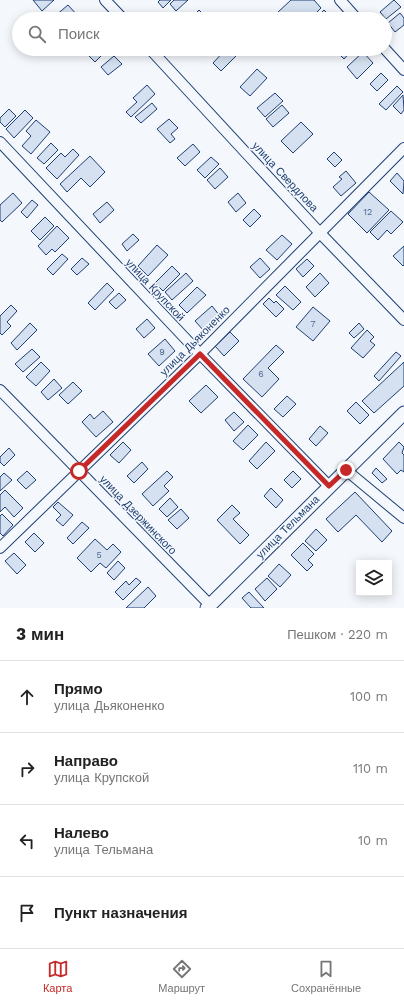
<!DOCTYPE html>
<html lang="ru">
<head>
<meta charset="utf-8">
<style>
  :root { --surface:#fff; --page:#f2f2f2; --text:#222; --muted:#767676; --line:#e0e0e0; --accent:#c62828 }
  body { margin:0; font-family:"Work Sans",sans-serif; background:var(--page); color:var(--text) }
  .controls { position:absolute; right:12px; bottom:12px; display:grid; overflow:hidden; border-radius:0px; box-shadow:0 2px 10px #0003 }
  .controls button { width:36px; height:36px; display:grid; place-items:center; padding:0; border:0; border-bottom:1px solid var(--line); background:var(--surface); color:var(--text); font:20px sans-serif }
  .stop { position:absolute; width:12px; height:12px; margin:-9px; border:3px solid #c62828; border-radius:50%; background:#fff }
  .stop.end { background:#c62828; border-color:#fff; box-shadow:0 1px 4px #0008 }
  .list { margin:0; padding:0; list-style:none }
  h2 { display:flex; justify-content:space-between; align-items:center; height:52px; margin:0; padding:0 16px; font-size:17px }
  h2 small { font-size:13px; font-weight:400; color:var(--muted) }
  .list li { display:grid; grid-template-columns:26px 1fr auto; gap:12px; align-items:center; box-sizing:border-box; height:72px; padding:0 16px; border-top:1px solid var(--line) }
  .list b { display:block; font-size:15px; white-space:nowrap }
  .list p { margin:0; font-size:13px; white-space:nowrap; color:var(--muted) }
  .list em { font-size:13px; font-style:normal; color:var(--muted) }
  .icon { flex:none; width:22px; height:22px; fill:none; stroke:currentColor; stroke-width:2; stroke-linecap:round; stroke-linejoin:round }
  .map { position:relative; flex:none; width:404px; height:608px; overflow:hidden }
  .search { position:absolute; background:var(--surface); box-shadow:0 2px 10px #0003; left:12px; right:12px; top:12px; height:44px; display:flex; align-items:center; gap:10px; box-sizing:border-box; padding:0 14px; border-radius:22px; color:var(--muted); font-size:15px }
  .sheet { height:340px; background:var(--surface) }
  nav { display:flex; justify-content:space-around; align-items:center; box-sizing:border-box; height:56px; border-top:1px solid var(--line); background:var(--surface); font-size:11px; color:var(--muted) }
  nav a { display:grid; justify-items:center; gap:2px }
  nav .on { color:var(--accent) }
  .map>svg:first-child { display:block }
</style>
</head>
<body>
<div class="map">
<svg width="404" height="608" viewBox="0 0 404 608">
  <rect width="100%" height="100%" fill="#f4f7fb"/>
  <g fill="#d5e0f0" stroke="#1d3f73">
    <polygon points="33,0 54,0 42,11"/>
    <polygon points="160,0 171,0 163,8 158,2"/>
    <polygon points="174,0 188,0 176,11 170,4"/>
    <polygon points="291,0 314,0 321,8 310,19 298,19 296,16 293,19 283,19 277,13"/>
    <polygon points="394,0 401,7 386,19 380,12"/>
    <polygon points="68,5 79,17 76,19 58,19 55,16"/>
    <polygon points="199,10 208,19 190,19"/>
    <polygon points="324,10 330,16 327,19 315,19"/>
    <polygon points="400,13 404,18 404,25 395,32 388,23"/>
    <polygon points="92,49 108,49 95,62 87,54"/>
    <polygon points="199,49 214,49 205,56"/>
    <polygon points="226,49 231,49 237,55 221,71 213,63"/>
    <polygon points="334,49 353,49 344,59"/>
    <polygon points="363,52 373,63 357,79 347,67"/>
    <polygon points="114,56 122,64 108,75 101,67"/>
    <polygon points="257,69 267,78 250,96 240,87"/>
    <polygon points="381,73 388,80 377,91 370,84"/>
    <polygon points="147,85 155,94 131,117 126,112 137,102 133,98"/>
    <polygon points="397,86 403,92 386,110 379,104"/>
    <polygon points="275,93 283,101 265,117 257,108"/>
    <polygon points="403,95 404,110 401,114 393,106"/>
    <polygon points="152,103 157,109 141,123 135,117"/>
    <polygon points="282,105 289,113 273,127 266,119"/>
    <polygon points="9,109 16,116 5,127 0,122 0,118"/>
    <polygon points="25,110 33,118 14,138 6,129"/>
    <polygon points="169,119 178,128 171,134 175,139 170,143 157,129"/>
    <polygon points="36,120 50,132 31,154 22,146 31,136 26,131"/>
    <polygon points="301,122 313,134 293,153 281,141"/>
    <polygon points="51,143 58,150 44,164 37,158"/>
    <polygon points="193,144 200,152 185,166 177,158"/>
    <polygon points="73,149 79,155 57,179 46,168 61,153 65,157"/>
    <polygon points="334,152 342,160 335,167 327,159"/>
    <polygon points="90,156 105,172 90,187 81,178 67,192 60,184"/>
    <polygon points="211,157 219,164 205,178 197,170"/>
    <polygon points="220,168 228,177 215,189 207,180"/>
    <polygon points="346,171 356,183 341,196 333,187 342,179 339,177"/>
    <polygon points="397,173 404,181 403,194 390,181"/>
    <polygon points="369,192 389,210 367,233 348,214"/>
    <polygon points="13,193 22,203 2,222 0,220 0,205"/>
    <polygon points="238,193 246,203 236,212 228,202"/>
    <polygon points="32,200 38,205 27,218 21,212"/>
    <polygon points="107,202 114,210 100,223 93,214"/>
    <polygon points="254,209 261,216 250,227 243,220"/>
    <polygon points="391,211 403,222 391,234 387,230 378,240 370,232"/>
    <polygon points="45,217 54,226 40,240 31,231"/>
    <polygon points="57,226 69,238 55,252 52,249 46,255 38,246"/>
    <polygon points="133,234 139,240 127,251 122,244"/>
    <polygon points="282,235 292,244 277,260 266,250"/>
    <polygon points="157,245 168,255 148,276 138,266"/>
    <polygon points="404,246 404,265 403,266 393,256"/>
    <polygon points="62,254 68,259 53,275 47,269"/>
    <polygon points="82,258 89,264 77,275 71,269"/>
    <polygon points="260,258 270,269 260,278 250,267"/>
    <polygon points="307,259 314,266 303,277 296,269"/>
    <polygon points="172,266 180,274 163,291 155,283"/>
    <polygon points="186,273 193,281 172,300 165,292"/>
    <polygon points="320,273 329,283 315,297 306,287"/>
    <polygon points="107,283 114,290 95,310 88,303"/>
    <polygon points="285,286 301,302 293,310 276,295"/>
    <polygon points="197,287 206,295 187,313 179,305"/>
    <polygon points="119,293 126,300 116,309 109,302"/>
    <polygon points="269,298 274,303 276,301 284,309 276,317 263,304"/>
    <polygon points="11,305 17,311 7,322 11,326 2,335 0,333 0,316"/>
    <polygon points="212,306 220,316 204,331 195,321"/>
    <polygon points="313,307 330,321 313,341 296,327"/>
    <polygon points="147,319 155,328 144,338 136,329"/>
    <polygon points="30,323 37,330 17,350 11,343"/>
    <polygon points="359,323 364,329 354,338 349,333"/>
    <polygon points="367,330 374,337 370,341 375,345 363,358 351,348"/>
    <polygon points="230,332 239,341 224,356 215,346"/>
    <polygon points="165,339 175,351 159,366 148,354"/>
    <polygon points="276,345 284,352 268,368 279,379 262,397 243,379"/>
    <polygon points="32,349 40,357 23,372 15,364"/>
    <polygon points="396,352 401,356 379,381 374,376"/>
    <polygon points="41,362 50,371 36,386 26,377"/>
    <polygon points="404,362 404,386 374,413 362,401"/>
    <polygon points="54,379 62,388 48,400 41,392"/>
    <polygon points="73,382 82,391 68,404 59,395"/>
    <polygon points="206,385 218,397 201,413 189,401"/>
    <polygon points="287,396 296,404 283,417 274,409"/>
    <polygon points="356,402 369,415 360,424 347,411"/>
    <polygon points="103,411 113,422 96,437 82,422 90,414 94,419"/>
    <polygon points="234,412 244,422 234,431 225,420"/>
    <polygon points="248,425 258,435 243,450 233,441"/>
    <polygon points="320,426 328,433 316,446 309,439"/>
    <polygon points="123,442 131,450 119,463 110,455"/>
    <polygon points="266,442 275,451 257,469 249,461"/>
    <polygon points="399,442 404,447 402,453 404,455 404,472 401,470 397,474 383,459"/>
    <polygon points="9,448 15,455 4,466 0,462 0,457"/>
    <polygon points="142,462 148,469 134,483 127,476"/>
    <polygon points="376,468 387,479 382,483 372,473"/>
    <polygon points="27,471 36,480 26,489 17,480"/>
    <polygon points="167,471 173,477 164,486 169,491 153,506 142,494"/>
    <polygon points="293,471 301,479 292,488 284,480"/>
    <polygon points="4,473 12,480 0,491 0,477"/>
    <polygon points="271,488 283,500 276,508 264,496"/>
    <polygon points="5,490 23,508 14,517 5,507 0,512 0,495"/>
    <polygon points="355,492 392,531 382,542 356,515 338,532 326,519"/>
    <polygon points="170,498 178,507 167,517 159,509"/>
    <polygon points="58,502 73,515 63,526 56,520 61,515 53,507"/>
    <polygon points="232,505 240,513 233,519 249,535 240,544 217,520"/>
    <polygon points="181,509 189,518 177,529 168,520"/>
    <polygon points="2,514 13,525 3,536 0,533 0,516"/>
    <polygon points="82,522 89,528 73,544 67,538"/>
    <polygon points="316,529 327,540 316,551 305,541"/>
    <polygon points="34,533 44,543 35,552 25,542"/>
    <polygon points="95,539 107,550 113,544 121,552 106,568 100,563 91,572 77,558"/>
    <polygon points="303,543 314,554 308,560 313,565 307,571 291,555"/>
    <polygon points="14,553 26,565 17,574 5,561"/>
    <polygon points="118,561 125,568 114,580 107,573"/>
    <polygon points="279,564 291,575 280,587 268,576"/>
    <polygon points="136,578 141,582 123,600 115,592 126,581 129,585"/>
    <polygon points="267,578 277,589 265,601 255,589"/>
    <polygon points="148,587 156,596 144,608 126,608"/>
    <polygon points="249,592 264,608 251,608 242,598"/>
  </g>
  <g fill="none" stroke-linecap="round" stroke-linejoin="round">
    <g stroke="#1d3f73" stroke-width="12">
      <g id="minor">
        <polyline points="105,0 123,19"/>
        <polyline points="340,0 357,19"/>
        <polyline points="150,49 319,232 404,320"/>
        <polyline points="385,49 404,70"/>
        <polyline points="0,142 200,354 329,486"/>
        <polyline points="0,390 210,605"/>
        <polyline points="346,470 404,518"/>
        <polyline points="0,548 200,354 404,148"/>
      </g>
    </g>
    <g stroke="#1d3f73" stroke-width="15">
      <polyline id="tertiary" points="207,608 404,413"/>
    </g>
    <use href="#minor" stroke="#f4f7fb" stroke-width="10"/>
    <use href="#tertiary" stroke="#f4f7fb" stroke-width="13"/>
  </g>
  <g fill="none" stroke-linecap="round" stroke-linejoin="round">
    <polyline stroke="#c62828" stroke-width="5" points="79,471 200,354 329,486 346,470"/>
  </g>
  <g text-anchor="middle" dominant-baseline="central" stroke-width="3" stroke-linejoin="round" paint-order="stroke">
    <g font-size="9" fill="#4b6792">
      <text x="368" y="212">12</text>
      <text x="313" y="324">7</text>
      <text x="162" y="352">9</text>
      <text x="261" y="374">6</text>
      <text x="99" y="555">5</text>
    </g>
    <g font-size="11" fill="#1d3f73" stroke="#f4f7fb">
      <text transform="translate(285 177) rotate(47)">улица Свердлова</text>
      <text transform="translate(155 290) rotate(47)">улица Крупской</text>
      <text transform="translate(195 341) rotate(-45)">улица Дьяконенко</text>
      <text transform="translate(138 515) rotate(46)">улица Дзержинского</text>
      <text transform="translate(288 527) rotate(-45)">улица Тельмана</text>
    </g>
  </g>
</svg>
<div class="controls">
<button><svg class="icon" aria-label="layers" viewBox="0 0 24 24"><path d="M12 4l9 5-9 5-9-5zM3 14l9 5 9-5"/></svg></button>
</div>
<div class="stop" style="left:79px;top:471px"></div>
<div class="stop end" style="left:346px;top:470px"></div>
<div class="search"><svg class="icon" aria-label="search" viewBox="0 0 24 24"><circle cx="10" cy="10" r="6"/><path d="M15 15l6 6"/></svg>Поиск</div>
</div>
<section class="sheet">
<h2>3 мин<small>Пешком · 220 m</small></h2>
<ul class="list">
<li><svg class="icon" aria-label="ahead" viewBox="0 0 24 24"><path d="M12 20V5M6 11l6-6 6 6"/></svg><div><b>Прямо</b><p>улица Дьяконенко</p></div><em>100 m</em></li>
<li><svg class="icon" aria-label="right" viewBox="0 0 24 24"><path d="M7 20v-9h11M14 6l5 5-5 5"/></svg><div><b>Направо</b><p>улица Крупской</p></div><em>110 m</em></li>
<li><svg class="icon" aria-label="left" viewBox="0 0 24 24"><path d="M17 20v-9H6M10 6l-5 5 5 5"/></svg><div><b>Налево</b><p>улица Тельмана</p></div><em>10 m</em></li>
<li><svg class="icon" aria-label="arrive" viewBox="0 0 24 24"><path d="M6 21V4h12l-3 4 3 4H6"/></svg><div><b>Пункт назначения</b></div></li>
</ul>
</section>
<nav>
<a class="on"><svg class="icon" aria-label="map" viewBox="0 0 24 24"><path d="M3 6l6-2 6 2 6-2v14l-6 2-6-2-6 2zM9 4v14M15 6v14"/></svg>Карта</a>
<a><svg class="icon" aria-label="directions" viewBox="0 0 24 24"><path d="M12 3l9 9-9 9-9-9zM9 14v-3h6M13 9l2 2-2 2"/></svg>Маршрут</a>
<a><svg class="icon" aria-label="saved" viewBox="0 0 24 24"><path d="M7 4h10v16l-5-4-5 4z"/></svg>Сохранённые</a>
</nav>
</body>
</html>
